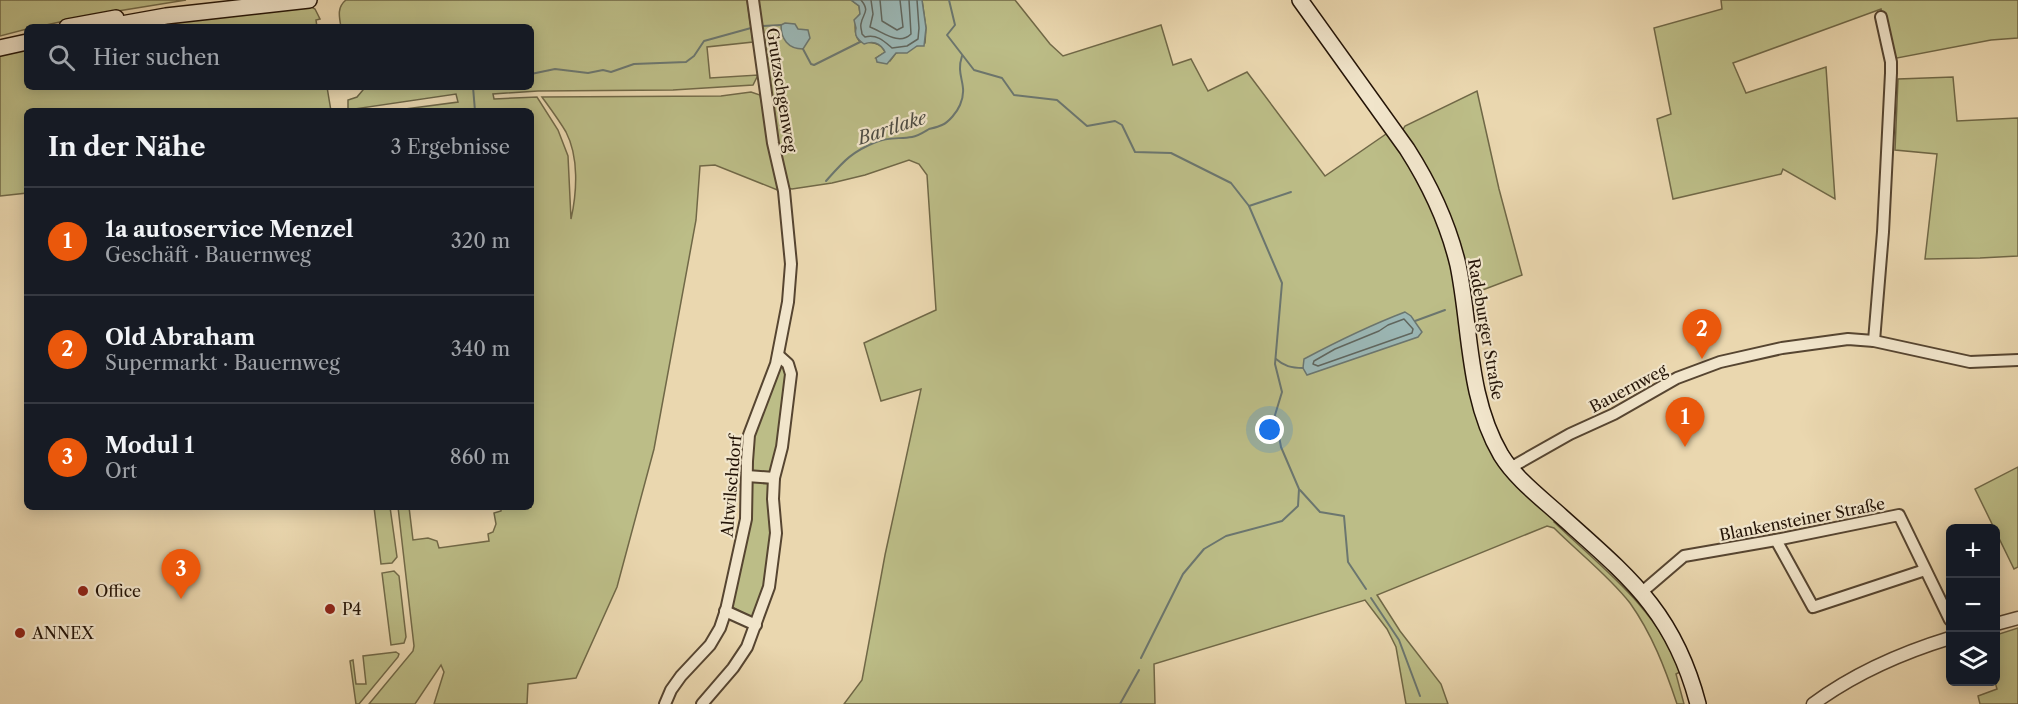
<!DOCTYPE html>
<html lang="de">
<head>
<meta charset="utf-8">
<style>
  :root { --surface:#171b24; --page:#242831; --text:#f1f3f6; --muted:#9ea1a6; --line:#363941; --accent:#ea580c }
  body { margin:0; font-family:"Libre Caslon Text",serif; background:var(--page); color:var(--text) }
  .controls { position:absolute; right:18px; bottom:18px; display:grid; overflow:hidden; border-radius:9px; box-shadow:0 3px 15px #0003 }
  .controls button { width:54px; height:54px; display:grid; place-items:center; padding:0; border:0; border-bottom:2px solid var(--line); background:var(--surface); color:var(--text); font:30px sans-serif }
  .you { position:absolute; left:1270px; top:430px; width:21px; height:21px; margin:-15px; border:4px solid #fff; border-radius:50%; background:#1a73e8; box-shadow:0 0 0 9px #1a73e833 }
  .badge { display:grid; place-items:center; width:39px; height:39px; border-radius:50%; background:var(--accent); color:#fff; font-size:20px; font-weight:700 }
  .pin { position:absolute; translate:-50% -50px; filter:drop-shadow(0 2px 3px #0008) }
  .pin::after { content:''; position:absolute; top:32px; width:21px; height:18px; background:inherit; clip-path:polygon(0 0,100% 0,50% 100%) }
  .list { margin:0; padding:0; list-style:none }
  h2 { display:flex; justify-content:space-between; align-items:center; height:78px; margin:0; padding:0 24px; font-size:26px }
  h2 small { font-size:20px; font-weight:400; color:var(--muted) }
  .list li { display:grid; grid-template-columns:39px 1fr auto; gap:18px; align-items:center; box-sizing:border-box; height:108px; padding:0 24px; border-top:2px solid var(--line) }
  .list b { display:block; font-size:22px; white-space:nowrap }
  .list p { margin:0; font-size:20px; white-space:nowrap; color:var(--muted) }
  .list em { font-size:20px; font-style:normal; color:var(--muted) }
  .icon { flex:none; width:33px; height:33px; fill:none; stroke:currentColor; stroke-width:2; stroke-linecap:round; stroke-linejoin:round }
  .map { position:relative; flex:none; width:2018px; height:704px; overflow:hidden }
  .search { position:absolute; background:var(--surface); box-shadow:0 3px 15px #0003; left:24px; top:24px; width:510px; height:66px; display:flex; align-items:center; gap:15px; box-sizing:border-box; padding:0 21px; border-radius:9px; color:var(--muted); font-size:22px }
  .panel { position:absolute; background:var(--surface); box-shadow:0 3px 15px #0003; left:24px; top:108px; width:510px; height:402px; border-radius:9px }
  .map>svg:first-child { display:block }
</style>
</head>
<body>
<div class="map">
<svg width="2018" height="704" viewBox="0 0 2018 704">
  <rect width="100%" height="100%" fill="#ead7af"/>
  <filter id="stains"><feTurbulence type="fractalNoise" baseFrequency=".00333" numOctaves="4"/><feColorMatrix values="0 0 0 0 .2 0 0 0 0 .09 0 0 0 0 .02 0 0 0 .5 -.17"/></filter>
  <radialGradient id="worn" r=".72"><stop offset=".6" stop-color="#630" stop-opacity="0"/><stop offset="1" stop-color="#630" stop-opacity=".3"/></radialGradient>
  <g fill="#bcbd87" stroke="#706847" stroke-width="1.5">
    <polygon points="0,0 186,0 87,16 37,27 27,27 27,29 0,36"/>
    <path d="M 346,0 L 747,0 L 753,42 L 707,47 L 710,78 L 758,75 L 753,85 L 673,90 L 538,91 L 493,94 L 494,99 L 537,97 L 558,130 L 568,156 L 571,219 C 577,192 579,157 566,132 C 559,120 550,108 542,97 L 721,96 L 751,92 L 760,95 L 780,191 L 715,165 L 700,166 L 696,220 L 654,449 L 617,587 L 576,678 L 528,684 L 527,704 L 434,704 L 444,672 L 441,665 L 415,704 L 369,704 L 413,651 L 414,646 L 398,507 L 409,507 L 413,540 L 428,538 L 437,541 L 439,548 L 489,541 L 488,534 L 493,532 L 496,524 L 494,513 L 501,511 L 501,507 L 531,507 L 531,111 L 390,111 L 458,102 L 456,94 L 348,110 L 348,100 L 357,97 L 363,90 L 363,87 L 531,87 L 531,27 L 341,27 C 339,16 337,7 346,0 Z"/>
    <path d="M 757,0 L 851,0 L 859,6 L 860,14 C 853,21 854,35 860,42 C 870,42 881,42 885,52 L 876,58 L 890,61 L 896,53 L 925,43 L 926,28 L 922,0 L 1015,0 L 1050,44 L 1063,56 L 1161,25 L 1173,65 L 1191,59 L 1208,91 L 1247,72 L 1325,176 L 1389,132 L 1421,181 L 1450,253 L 1478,416 L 1557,519 L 1554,522 C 1601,567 1658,609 1680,672 L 1676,674 L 1684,704 L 1677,704 C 1665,668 1652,634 1630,603 C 1609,576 1578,552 1554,528 L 1547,526 L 1377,595 L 1400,631 L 1441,684 L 1448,704 L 1406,704 L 1396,647 L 1387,629 L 1365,600 L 1154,664 L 1155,704 L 844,704 L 862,680 L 885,555 L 921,389 L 881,401 L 864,343 L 936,310 L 927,175 L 919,164 L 909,160 L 865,175 L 832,183 L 792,189 L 787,188 L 776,142 Z"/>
    <polygon points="1721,0 2018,0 2018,38 1991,40 1892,59 1881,9 1733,63 1746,93 1826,67 1835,199 1783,169 1781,174 1673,199 1657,119 1671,114 1654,28 1722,9"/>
    <polygon points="310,6 315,9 320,19 316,20 317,27 128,27"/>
    <polygon points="27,46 27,87 327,87 331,111 27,111 27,193 0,196 0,52"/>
    <polygon points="1953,77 1957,121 2018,118 2018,256 1980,258 1925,259 1937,154 1895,150 1898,79"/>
    <polygon points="1477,91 1499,189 1522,275 1480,291 1466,289 1401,133 1405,126"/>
    <polygon points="779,364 786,368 787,378 780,418 780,435 771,473 751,473 752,441"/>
    <polygon points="2018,467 2018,567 2014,569 1975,489"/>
    <polygon points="751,479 770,480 773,531 765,586 755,619 732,607 744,552 752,502"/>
    <polygon points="374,507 390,507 397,557 392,563 381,564"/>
    <polygon points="394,571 399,576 406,637 404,643 391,645 382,573"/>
    <polygon points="2018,628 2018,704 1980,704 1978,696 1997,689 1995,682 1996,635"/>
    <polygon points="396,652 399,654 398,657 359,704 356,704 350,661 353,660 356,684 366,684 363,656"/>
  </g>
  <g fill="#9bb7b5" stroke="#6b766f" stroke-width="1.5">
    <path d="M 851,0 L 922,0 L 926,28 L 924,46 L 917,46 L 907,53 L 896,53 L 887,64 L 877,62 L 876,58 L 885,52 L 884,50 C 879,42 872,41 864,44 C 858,40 854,36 856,28 L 854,20 L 860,14 L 859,6 Z"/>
    <path d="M 785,23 L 795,24 L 798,29 L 808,30 L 810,38 L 803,49 C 788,49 781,39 781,25 Z"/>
    <path d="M 1405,312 L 1411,316 L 1422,332 L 1418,337 L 1307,375 L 1303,368 L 1304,359 C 1336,342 1371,325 1405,312 Z"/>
  </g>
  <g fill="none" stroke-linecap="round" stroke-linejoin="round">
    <g stroke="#60665e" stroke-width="1.5">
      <path d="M 861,0 C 871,12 862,14 861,24 C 860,27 862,31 862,34 L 865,37 C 877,34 884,41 892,48 L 907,46 L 918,39 L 919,28 L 917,0"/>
      <path d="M 871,0 L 873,14 L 870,27 C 883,32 899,46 911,34 L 909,0"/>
      <polyline points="880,0 882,21 897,30 903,27 900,0"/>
      <polygon points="1404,319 1413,329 1412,333 1318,366 1313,364 1314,361 1335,349 1379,331 1388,325"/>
    </g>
    <g stroke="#6b766f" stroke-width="2">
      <polyline points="949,0 955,25 947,35 974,70 1002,78 1014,95 1057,100 1087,126 1115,121 1122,125 1135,152 1171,153 1231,183 1249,206 1282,283 1275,364 1282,392 1275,415 1281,447 1299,489 1298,506 1282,521 1226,536 1204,549 1183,574 1141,658"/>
      <polyline points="763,26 781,25"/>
      <polyline points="803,49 811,64 814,65 860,42"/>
      <polyline points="531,74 555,69 588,73 603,70 611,72 634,64 686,62 694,56 704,41 751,28"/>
      <polyline points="473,87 475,111"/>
      <path d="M 826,181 C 843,162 851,152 876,142 C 888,137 900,139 912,137 C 918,136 924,132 929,129 C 933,128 938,127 942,125 C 949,122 957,112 960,105 C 969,84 955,77 962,56"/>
      <polyline points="1249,206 1291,192"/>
      <polyline points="1415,321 1445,310"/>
      <path d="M 1276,359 C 1284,366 1291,368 1303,368"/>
      <polyline points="1300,490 1320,512 1344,516 1348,562 1366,589"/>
      <polyline points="1371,598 1399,640 1420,696"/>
      <polyline points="1120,704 1139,670"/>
    </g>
    <g stroke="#564531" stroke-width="14">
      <g id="minor">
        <polyline points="1874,341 1883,232 1891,73 1891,62 1881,17"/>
        <polyline points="1510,468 1570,434 1614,414 1677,378 1720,362 1782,348 1848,339 1874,341 1970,362 2018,360"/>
        <polyline points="747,476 774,478"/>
        <polyline points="1776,540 1813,607 1925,570"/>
        <polyline points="1642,592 1684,556 1776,540 1899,515 1950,620"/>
        <polyline points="725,611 756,625"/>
        <polyline points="665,704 671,690 681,676 710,645 720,628 726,610 746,519 747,461 749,435 776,364 788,302 791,264 784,191 773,143 753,0"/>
        <polyline points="702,704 733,668 747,647 769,587 776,533 773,499 774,478 782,447 791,374 788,364 778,355"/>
      </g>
    </g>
    <g stroke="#564531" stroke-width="15">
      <g id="tertiary">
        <polyline points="1996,624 2018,618"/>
        <path d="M 1813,704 C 1855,673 1901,653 1950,638"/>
      </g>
    </g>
    <g stroke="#241407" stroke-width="18">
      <g id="secondary">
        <path d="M 1300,0 L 1407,149 C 1430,185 1448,223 1458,265 C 1471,328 1467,397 1501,455 C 1516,479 1540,497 1561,516 C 1629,577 1674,612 1698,704"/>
        <polyline points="67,27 116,18"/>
        <polyline points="105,27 166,16 309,0"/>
        <polyline points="0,48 27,42"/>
      </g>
    </g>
    <use href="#minor" stroke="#f1e5cb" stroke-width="10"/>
    <use href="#tertiary" stroke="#f1e5cb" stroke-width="12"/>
    <use href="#secondary" stroke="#f1e5cb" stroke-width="15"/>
  </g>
  <g fill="#8f2418" stroke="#f1e5cb" stroke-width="2">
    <circle cx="83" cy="591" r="6"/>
    <circle cx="330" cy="609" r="6"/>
    <circle cx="20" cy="633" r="6"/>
  </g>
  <g text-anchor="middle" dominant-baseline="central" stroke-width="4.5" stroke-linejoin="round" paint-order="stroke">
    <g font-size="16" fill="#241407" stroke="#f1e5cb">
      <text transform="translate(782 90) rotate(81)">Grutzschgenweg</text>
      <text transform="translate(1486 329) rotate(80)">Radeburger Straße</text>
      <text transform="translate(1628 388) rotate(-28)">Bauernweg</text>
      <text transform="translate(731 486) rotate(-85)">Altwilschdorf</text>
      <text transform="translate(1802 519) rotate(-11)">Blankensteiner Straße</text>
    </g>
    <g font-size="16" fill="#241407" stroke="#f1e5cb" text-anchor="start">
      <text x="95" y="591">Office</text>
      <text x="342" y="609">P4</text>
      <text x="32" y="633">ANNEX</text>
    </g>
    <g font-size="18" font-style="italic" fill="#4e4d44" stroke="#f1e5cb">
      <text transform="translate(892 128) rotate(-18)">Bartlake</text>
    </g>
  </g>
  <rect width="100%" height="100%" filter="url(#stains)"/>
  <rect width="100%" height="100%" fill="url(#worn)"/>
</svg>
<div class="controls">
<button>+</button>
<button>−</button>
<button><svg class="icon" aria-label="layers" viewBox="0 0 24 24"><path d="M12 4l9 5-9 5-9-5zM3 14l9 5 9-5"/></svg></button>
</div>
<div class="you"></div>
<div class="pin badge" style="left:1685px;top:447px">1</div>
<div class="pin badge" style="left:1702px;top:359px">2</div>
<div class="pin badge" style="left:181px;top:599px">3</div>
<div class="search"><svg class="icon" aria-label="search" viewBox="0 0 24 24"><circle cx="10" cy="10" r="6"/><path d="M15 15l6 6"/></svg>Hier suchen</div>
<section class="panel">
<h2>In der Nähe<small>3 Ergebnisse</small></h2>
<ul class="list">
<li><span class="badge">1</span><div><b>1a autoservice Menzel</b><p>Geschäft · Bauernweg</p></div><em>320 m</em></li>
<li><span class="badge">2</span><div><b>Old Abraham</b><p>Supermarkt · Bauernweg</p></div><em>340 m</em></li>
<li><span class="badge">3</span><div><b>Modul 1</b><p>Ort</p></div><em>860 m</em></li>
</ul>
</section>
</div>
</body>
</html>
